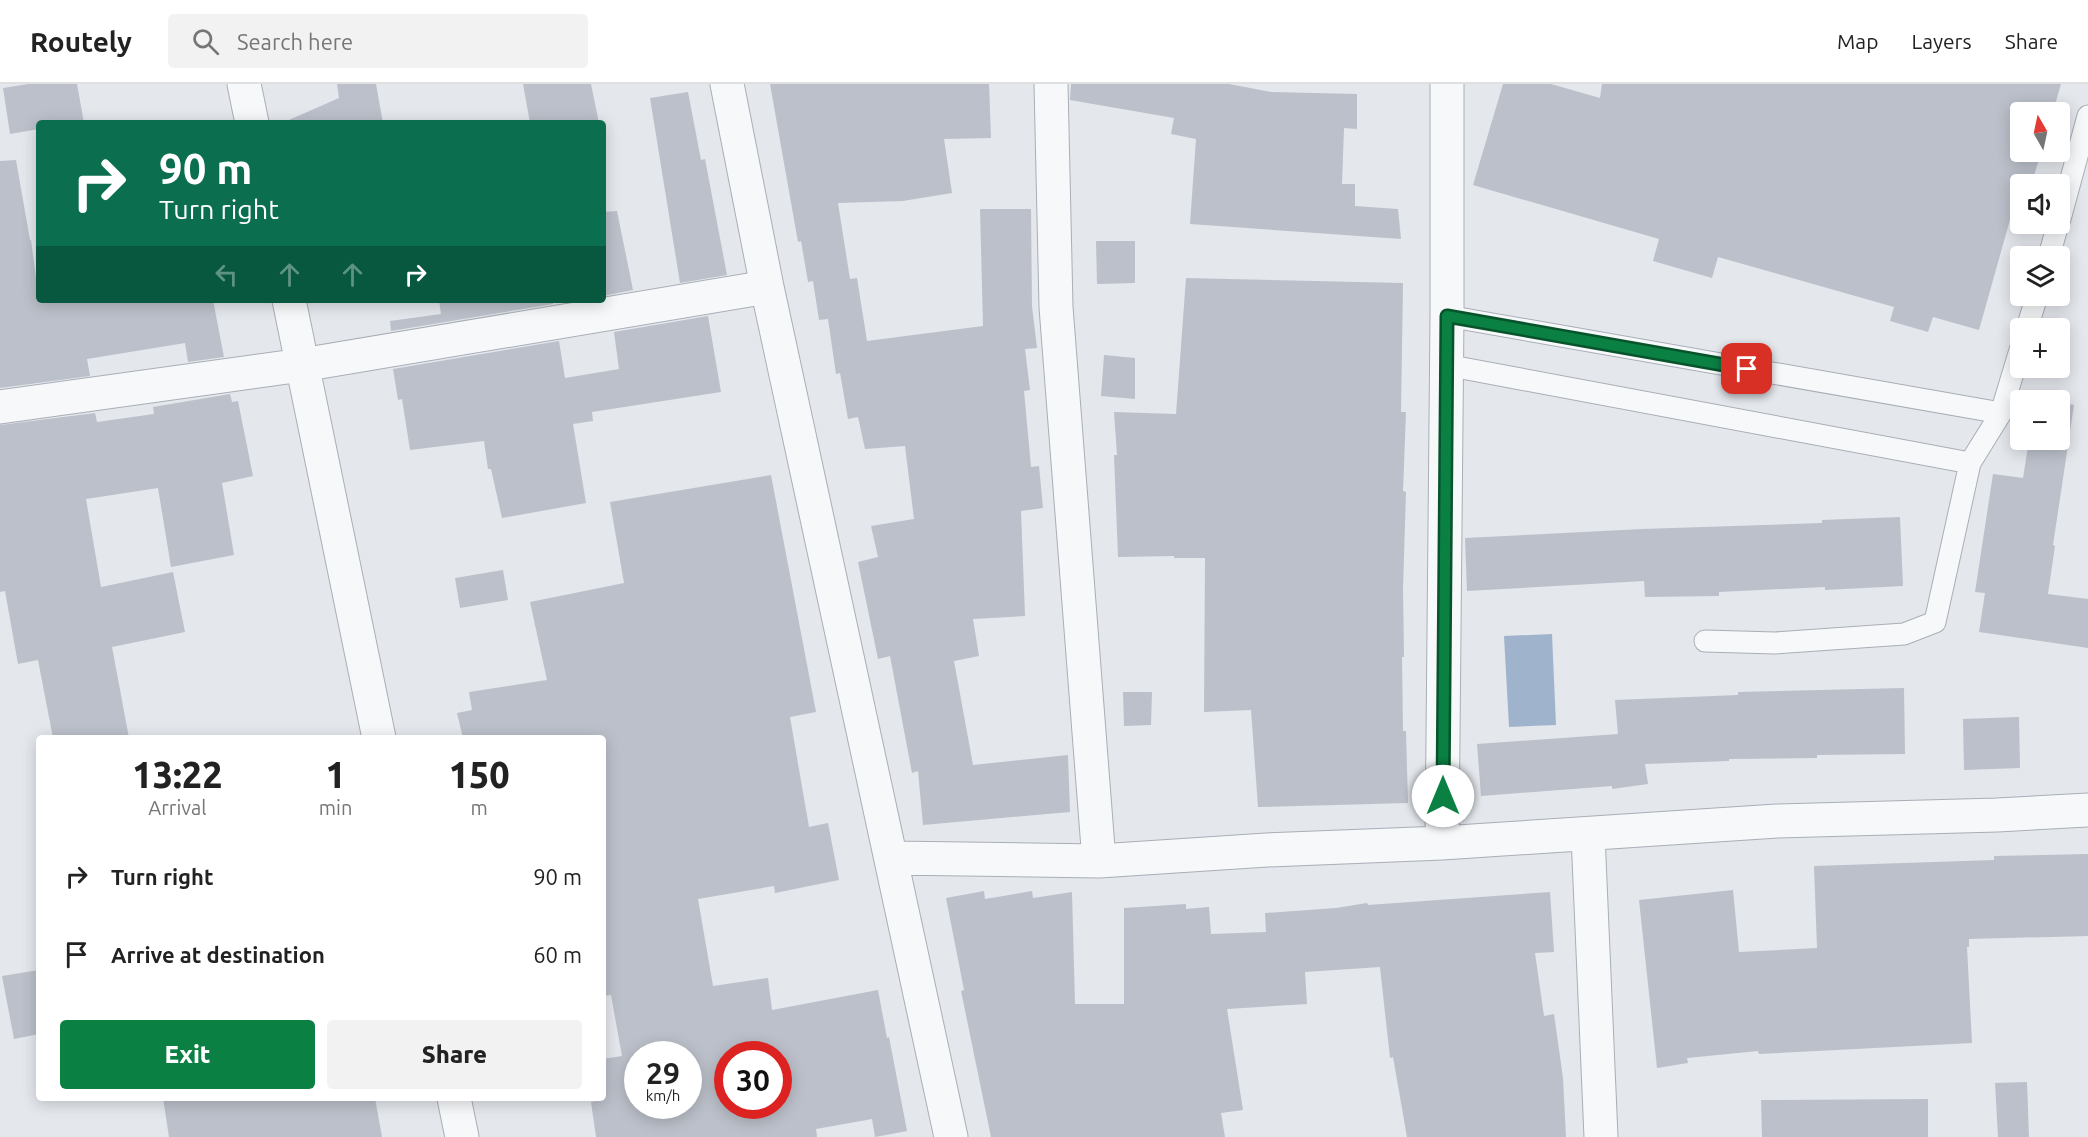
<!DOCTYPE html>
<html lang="en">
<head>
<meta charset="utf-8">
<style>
  :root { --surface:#fff; --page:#f2f2f2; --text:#222; --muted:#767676; --line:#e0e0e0; --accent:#0b8043 }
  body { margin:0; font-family:Ubuntu,sans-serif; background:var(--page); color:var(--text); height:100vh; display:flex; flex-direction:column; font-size:22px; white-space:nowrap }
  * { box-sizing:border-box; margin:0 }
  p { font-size:20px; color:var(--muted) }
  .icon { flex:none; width:33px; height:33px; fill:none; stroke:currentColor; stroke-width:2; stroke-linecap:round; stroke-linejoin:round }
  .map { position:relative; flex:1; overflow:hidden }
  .sheet { position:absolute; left:36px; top:651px; width:570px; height:366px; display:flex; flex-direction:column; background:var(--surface); border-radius:6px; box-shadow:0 3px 15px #0003 }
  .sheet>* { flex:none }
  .hud { position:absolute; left:36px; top:36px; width:570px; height:183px; border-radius:6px; box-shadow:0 3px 15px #0003; background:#0b6e4f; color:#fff; overflow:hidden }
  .needle { width:39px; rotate:351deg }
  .tools { position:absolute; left:2010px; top:18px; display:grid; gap:12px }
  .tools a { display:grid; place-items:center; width:60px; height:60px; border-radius:6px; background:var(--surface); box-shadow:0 3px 15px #0003; font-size:30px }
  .speed { position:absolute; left:624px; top:957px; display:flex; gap:12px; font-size:30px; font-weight:700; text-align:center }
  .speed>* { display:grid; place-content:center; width:78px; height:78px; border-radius:50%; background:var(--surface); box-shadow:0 3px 15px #0003; line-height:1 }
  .speed small { font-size:15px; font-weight:400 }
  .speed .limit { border:9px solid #d22; background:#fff; color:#111 }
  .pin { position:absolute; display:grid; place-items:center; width:51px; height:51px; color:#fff; margin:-26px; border-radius:12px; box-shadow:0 3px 9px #0006 }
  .me { position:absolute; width:66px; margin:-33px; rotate:0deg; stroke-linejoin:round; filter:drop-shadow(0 0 4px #0008) }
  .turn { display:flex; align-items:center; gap:21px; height:126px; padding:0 24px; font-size:27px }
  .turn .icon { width:78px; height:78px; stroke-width:2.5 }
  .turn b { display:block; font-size:42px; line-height:51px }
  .lanes { display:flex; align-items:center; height:57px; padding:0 24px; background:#0003; justify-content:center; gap:30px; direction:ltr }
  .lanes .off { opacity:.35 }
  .eta { display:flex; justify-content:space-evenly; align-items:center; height:102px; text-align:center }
  .eta b { font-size:36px; font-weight:800; line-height:42px }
  .action { display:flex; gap:12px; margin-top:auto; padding:12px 24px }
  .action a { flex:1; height:69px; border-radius:6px; background:var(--accent); color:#fff; font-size:24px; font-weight:800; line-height:69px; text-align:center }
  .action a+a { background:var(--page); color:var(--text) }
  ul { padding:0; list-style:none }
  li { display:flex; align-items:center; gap:18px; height:78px; padding:0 24px }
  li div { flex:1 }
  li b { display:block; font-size:22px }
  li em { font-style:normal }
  header { display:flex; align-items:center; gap:36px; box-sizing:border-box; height:84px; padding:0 30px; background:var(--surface); border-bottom:2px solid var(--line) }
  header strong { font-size:28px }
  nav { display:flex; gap:33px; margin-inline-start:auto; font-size:21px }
  .search { width:420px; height:54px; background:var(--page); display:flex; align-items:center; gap:15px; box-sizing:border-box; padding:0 21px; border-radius:6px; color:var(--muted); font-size:22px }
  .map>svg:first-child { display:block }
  .water { fill:#9fb4cc }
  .building { fill:#bbc0ca; fill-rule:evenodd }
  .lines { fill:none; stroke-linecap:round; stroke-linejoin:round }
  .lane-casing { stroke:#a9aeb7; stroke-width:23 }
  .street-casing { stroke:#a9aeb7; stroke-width:35 }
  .lane { stroke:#f7f8fa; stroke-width:21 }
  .street { stroke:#f7f8fa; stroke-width:33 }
  .route-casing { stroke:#07532c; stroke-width:15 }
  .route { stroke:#0b8043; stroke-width:10 }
</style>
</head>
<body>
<header>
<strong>Routely</strong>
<div class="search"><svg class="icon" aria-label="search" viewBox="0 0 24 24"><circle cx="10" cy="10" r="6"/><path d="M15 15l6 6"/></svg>Search here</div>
<nav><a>Map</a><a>Layers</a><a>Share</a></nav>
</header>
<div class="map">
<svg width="2088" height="1053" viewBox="0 0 2088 1053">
  <rect width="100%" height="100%" fill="#e4e7ec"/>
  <!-- water -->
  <path class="water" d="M1552,550L1556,641L1509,643L1504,552Z"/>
  <!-- building -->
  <path class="building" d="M28,0H77L84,39H39V45L10,50L3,4Z
    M337,0H376L383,39H282L339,14Z
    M523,0H591L599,39H530Z
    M770,0H989L991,54L944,55L952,109L903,117L838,119L850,195L857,194L867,257L983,242L980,125H1031L1032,222L1037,264L1025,265L1030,306L1024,307L1031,383L1039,382L1043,424L1021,427L1025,532L973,535L979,572L954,577L973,681L1068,671L1070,728L923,741L918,687L912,689L890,572L878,575L858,478L878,473L871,442L914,435L905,362L865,365L858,333L848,335L840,289L836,290L828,235L819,236L813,197L808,198L801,157L798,158Z
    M1071,0H1229L1271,8L1357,10V45L1344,44L1342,100H1355V122L1398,125L1401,155L1190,140L1196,55L1171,50L1174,34L1070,16Z
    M1503,0H1551L1600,14L1602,0H2061L2053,28H2020V68H2041L2034,92L2025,90L2020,100L1979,246L1933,233L1928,248L1890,237L1894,223L1718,173L1712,194L1653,177L1659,155L1473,101Z
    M688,8L701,76L705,75L727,191L680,199L650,14Z
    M16,76L30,156H31L39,216H213L224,273L188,278L185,259L87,275L90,292L0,304V77Z
    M617,127L633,206L603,212V128Z
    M1096,157H1135V199L1097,200Z
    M1186,194L1403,199L1401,328H1406L1403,407L1406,408L1403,505L1404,573H1402L1403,647H1406L1408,719L1258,723L1251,626L1204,628L1205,474H1174V472L1118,473L1114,371H1117L1114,328L1176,330Z
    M439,216H553V220L391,247L390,237L441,230Z
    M708,232L721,308L592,328L593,337L573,340L586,419L502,434L491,385H488L484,357L410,366L402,315L398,316L393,285L559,257L565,294L619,285L614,248Z
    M1104,271L1135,274V315L1101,312Z
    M230,310L232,318L238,317L253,392L222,399L234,471L171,483L158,404L86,415L101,503L173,488L185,548L112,563L129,654H53L38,576L18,580L5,507L0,508V341L95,329L97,338L154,330L153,323Z
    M2060,318L2074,321L2053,461L2055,462L2048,510L2088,515V564L1979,548L1985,509L1975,508L1993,390L2023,394L2029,356H2060Z
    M771,391L816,628L790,633L809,743L828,739L839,796L775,809L774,802L698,815L713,902L768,894L772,926L878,906L887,954L889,953L907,1047L875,1053L872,1035L816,1045L817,1053H596L591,1018L603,1016V975L622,972L611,911L603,912V654H463L457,629L472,626L469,608L547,596L530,518L624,499L610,418ZM638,970H688V1022H638ZM728,970H778V1022H728Z
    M1900,433L1903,502L1825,506V503L1719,508V512L1645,513L1644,497L1467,507L1465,454L1642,445L1822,439V436Z
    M503,486L508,516L460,524L455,494Z
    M1904,604L1905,670L1817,671V674L1729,675V677L1645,680L1648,700L1612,705V702L1481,712L1477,660L1618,650L1615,616L1738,611V608Z
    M1123,608H1152L1151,641L1124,642Z
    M2019,633L2020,684L1964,686L1963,635Z
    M2088,770V852L1969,855V863H1967L1972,959L1759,970L1758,967L1687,974L1688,979L1657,984L1639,816L1733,806L1739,868L1817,864L1814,782L1994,776V772Z
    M984,807L985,815L1032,807L1033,814L1072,808L1075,920H1124V824L1186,820V825L1209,823L1211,850L1266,848L1265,829L1336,824L1367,819L1368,821L1550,808L1554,868L1535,869L1544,932L1554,930L1563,994L1566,1053H1407L1393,973L1390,974L1380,883L1305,888L1307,920L1227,925L1243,1026L1221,1029L1225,1053H991L961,907L964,906L946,814Z
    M39,886V950L14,955L2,892Z
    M2027,998L2029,1053H1998L1995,999Z
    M163,1014H375L382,1053H169Z
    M1928,1015V1053H1762L1761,1016Z"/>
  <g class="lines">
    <!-- lane casing -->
    <g class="lane-casing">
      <path id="lane" d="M2060,135L2088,32
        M2049,172L2058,140
        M1447,232L2001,329
        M2027,244L2037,212
        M1446,281L1970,379
        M1705,557L1775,559L1904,550L1935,538L1970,379L2001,329L2020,266"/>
    </g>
    <!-- street casing -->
    <g class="street-casing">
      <path id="street" d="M244,0L252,39
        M727,0L767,203L951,1053
        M1051,0L1056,223L1099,777
        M289,216L379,654
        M0,323L302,281L767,203
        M1588,751L1601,1053
        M1442,759L1447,232V0
        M892,774L1099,777L1267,766L1442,759L1777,737L1997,731L2088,726
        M454,1014L462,1053"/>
    </g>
    <!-- lane -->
    <use href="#lane" class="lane"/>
    <!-- street -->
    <use href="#street" class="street"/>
  </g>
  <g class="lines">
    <!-- route casing -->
    <g class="route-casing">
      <path id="route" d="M1443,712L1447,232L1747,285"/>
    </g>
    <!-- route -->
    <use href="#route" class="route"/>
  </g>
</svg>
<div class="tools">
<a><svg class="needle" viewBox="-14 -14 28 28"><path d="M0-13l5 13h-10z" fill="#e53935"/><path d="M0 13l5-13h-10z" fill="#767676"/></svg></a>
<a><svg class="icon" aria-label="sound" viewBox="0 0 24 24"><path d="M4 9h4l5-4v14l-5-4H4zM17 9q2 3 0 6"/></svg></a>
<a><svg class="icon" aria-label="layers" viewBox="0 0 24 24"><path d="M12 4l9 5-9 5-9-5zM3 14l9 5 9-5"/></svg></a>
<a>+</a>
<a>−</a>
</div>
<div class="speed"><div>29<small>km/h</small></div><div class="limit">30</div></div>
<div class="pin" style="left:1747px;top:285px;background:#d93025"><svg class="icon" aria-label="arrive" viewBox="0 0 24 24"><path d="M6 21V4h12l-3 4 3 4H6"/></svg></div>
<svg class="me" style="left:1443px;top:712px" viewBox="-20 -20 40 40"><circle r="19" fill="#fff"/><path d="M0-13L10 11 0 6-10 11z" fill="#0b8043"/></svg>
<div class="hud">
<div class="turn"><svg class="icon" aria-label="right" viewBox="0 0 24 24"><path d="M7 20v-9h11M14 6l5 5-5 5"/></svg><div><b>90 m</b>Turn right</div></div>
<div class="lanes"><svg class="icon off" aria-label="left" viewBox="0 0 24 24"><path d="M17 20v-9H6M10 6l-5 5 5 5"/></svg><svg class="icon off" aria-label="ahead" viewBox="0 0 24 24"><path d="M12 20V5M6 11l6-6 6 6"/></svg><svg class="icon off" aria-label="ahead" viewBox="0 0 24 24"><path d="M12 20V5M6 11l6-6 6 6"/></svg><svg class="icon" aria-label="right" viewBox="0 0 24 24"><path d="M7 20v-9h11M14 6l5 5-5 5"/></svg></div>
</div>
<section class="sheet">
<div class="eta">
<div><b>13:22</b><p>Arrival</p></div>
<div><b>1</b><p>min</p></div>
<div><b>150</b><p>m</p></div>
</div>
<ul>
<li><svg class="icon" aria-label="right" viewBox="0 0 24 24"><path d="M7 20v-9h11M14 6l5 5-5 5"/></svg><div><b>Turn right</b></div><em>90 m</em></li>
<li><svg class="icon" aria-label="arrive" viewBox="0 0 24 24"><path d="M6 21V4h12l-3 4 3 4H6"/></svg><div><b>Arrive at destination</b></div><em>60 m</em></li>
</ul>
<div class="action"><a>Exit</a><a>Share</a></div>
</section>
</div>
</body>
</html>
